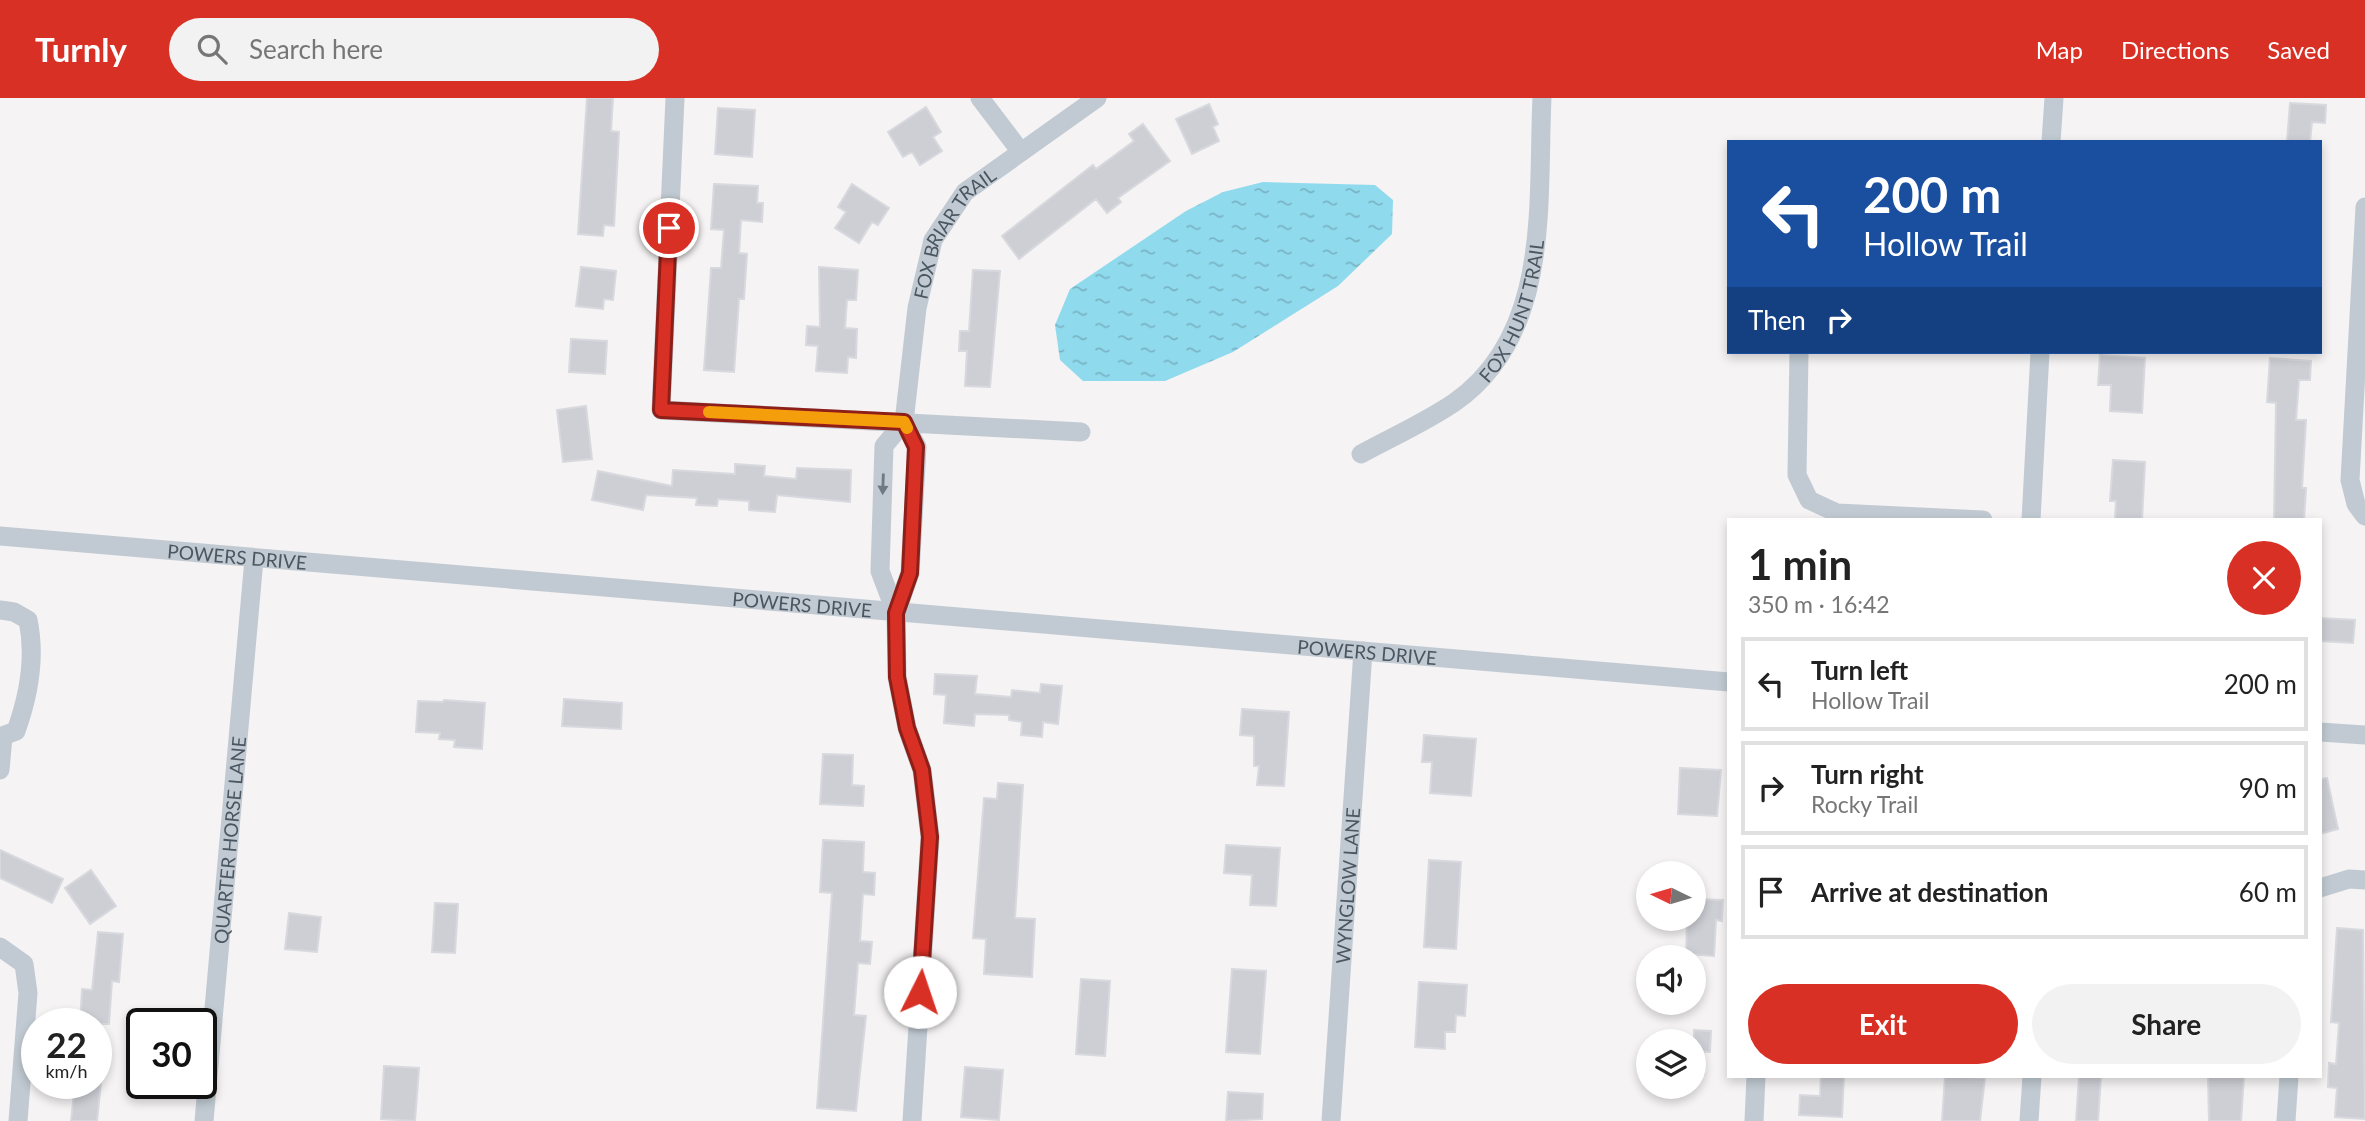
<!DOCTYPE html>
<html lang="en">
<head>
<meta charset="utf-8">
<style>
  :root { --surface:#fff; --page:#f2f2f2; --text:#222; --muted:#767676; --line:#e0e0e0; --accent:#d93025 }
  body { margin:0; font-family:Lato,sans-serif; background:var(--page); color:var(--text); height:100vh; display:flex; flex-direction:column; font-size:26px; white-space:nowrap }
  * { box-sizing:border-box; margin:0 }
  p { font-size:23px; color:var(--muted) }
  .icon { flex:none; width:38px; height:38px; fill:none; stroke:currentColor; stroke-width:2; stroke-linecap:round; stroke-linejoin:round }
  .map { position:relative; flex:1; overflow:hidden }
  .sheet { position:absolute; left:1727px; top:420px; width:595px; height:560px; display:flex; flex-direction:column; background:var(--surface); border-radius:0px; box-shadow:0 4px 10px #0003 }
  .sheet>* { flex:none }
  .banner { position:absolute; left:1727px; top:42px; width:595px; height:214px; border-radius:0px; box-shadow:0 4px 10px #0003; background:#1a4fa0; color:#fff; overflow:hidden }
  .needle { width:46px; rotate:275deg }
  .fabs { position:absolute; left:1636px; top:763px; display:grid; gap:14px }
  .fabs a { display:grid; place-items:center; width:70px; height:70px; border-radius:50%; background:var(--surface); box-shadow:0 4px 10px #0003; font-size:35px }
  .speed { position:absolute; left:21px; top:910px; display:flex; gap:14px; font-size:35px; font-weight:700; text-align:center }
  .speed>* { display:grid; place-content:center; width:91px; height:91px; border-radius:50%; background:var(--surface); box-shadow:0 4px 10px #0003; line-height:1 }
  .speed small { font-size:18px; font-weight:400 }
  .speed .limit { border:4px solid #111; border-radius:10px; background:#fff; color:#111 }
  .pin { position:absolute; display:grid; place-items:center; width:60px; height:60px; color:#fff; margin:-30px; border:4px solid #fff; border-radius:50%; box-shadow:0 2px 7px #0007 }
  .me { position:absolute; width:77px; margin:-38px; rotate:4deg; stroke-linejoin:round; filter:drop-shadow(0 0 5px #0008) }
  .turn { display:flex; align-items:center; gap:24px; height:147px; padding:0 21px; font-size:32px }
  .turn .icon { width:91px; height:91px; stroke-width:2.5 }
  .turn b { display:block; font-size:49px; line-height:60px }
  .then { display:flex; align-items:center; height:66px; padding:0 21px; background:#0003; gap:14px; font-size:26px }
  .round { display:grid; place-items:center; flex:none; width:74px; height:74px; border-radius:37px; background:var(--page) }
  .head { display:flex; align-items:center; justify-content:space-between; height:119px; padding:0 21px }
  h1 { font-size:42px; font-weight:700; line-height:52px }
  .cta { display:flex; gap:14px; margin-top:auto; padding:14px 21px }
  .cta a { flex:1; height:80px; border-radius:42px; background:var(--accent); color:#fff; font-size:28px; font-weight:700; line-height:80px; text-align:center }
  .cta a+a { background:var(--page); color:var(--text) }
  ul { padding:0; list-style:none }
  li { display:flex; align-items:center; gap:21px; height:94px; margin:0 14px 10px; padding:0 7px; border:4px solid var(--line); border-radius:0px }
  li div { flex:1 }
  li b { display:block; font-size:26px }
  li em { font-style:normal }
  header { display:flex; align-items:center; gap:42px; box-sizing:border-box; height:98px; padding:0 35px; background:var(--accent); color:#fff }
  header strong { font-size:33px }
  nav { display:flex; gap:38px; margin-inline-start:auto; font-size:24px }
  .search { width:490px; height:63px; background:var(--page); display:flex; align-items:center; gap:18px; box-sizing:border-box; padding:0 24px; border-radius:38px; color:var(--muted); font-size:26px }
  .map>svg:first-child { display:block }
  .water { fill:url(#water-ripples) }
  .building { fill:#cdcfd5; stroke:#d7d9de; stroke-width:2 }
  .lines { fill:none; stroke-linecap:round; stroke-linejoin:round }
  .minor { stroke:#c1cad2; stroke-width:19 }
  .oneway { fill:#6e7983 }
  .route-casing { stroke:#8d1f18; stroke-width:18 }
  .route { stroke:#d93025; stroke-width:12 }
  .slow { stroke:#f59e0b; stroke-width:12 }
  .labels { text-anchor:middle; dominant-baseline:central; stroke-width:7; stroke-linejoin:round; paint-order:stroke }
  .street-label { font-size:19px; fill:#4a5661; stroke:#fff }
</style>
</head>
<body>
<header>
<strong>Turnly</strong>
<div class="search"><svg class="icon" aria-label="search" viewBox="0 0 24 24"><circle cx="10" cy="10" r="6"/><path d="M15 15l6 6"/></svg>Search here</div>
<nav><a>Map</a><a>Directions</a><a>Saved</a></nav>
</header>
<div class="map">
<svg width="2365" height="1023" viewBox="0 0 2365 1023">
  <defs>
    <pattern id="water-ripples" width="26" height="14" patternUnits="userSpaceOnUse" patternTransform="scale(1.75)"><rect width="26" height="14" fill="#90daee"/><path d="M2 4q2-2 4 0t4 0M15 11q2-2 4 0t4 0" fill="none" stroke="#78b4c4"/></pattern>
  </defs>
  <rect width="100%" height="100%" fill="#f5f3f3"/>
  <!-- water -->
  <path class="water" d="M1263,84L1375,87L1393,102L1392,136L1338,188L1233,254L1165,283H1083L1060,262L1055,227L1070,191L1186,113L1223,94Z"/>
  <!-- building -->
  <path class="building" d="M587,0H613L611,33L619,34L614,128L604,127L603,138L578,136Z
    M2290,5L2326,7L2325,25L2312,24L2310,44H2287Z
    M1209,6L1218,26L1213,29L1219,43L1192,56L1176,21Z
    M926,9L941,34L933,39L942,53L920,67L912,54L903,59L888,34Z
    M718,10L755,12L752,59L715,56Z
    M1143,26L1170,63L1118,100L1121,104L1107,115L1096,101L1019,161L1002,138L1093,67L1096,71L1134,43L1129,36Z
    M714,86L758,88L757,105H763L762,124L741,122L739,155L747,156L744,201H739L734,274L704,272L711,170H721L724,132L711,131Z
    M852,86L889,110L878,127L872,124L859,145L835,130L846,114L838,109Z
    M581,169L616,173L613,202L604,201L603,211L576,208Z
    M819,169L858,172L856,202H847L845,230L857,231L856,260L848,259L847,275L816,273L818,248L806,247L807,228L820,229Z
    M973,172L1000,173L990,289L965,288L967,253H959L960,233H969Z
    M571,241L607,243L605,276L569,274Z
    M2100,257L2145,260L2142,315L2110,313L2111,287H2098Z
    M2270,260L2311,263L2310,282H2299L2296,322H2306L2302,390H2306L2304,422H2274L2276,305L2267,304Z
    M586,308L592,361L563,364L557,312Z
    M2113,362L2145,364L2142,422H2115L2116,403H2110Z
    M735,366L765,368L764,378L796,381L797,370L851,372L850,404L777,397L775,414L749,412V403L718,401L717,408L696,407L697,400L646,397L643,412L592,402L598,373L672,388L673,372L735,376Z
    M2320,520L2355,522L2353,545L2320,543Z
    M935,576L977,578L975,596L1011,599L1012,592L1040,595L1041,586L1062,588L1058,626L1043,624L1042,639L1021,637L1022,624L1009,622V617L975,616L974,628L944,625L946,597L934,596Z
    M564,601L622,605L621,631L562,628Z
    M444,602L485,605L482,651L454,649L455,642L439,641L440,635L416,634L418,603L443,604Z
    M1242,611L1289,614L1284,688L1257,687L1259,668H1254V638L1240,637Z
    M1424,637L1476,641L1471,698L1430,695L1432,664H1422Z
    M823,656L853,657L852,687L864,688L863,708L820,706Z
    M1680,670L1721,672L1717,718L1678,716Z
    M2327,680L2338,731L2320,736V681Z
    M998,685L1023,687L1015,820L1035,821L1032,879L984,876L986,841L973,840L984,700L997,701Z
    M823,742L864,744L863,774L875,775L874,797L863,796L860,843L872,844L870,866L858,865L854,917L866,918L856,1013L817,1010L832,795L820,794Z
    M1226,747L1280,750L1276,808L1250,807L1252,777L1224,775Z
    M0,752L63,781L52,805L0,780Z
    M1429,762L1461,764L1456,851L1424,849Z
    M91,772L116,808L90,826L65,790Z
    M1694,801L1723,802L1722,823L1716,822L1714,858L1686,856L1687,821H1694Z
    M435,805L458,806L455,855L432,854Z
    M289,815L321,819L317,854L285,851Z
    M2337,830L2363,832L2365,1021L2335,1019L2337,990L2328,989L2329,965L2336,966L2339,925L2331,924Z
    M98,834L123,836L119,884L112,883L109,926H80L82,891L92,892Z
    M1232,871L1266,873L1260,956L1226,954Z
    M1081,881L1110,883L1105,958L1076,956Z
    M1419,884L1467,887L1465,918L1456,917L1455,934H1445V951L1415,949Z
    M1694,932L1711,933L1710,954L1694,953Z
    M384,968L419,970L415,1023L381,1021Z
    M965,969L1003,972L999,1022L961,1019Z
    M1821,978H1844L1842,1019L1799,1017L1800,997L1820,998Z
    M1945,978L1985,980L1980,1023H1942Z
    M2079,978H2101L2098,1023H2076Z
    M2208,978H2244L2241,1023H2209Z
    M75,985H101L97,1023H71Z
    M1228,994L1263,996L1262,1021L1226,1023Z"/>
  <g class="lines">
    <!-- minor -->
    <g class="minor">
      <path d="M675,0L661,312L1081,334"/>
      <path d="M980,0L1021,54"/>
      <path d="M2051,44L2054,0"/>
      <path d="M2365,109L2350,382L2356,406L2365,418"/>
      <path d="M1799,254L1797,377L1809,402L1837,415L1983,422"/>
      <path d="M904,324L917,349L910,475L896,515L897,579L907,630L922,672L930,739L912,1023"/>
      <path id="s1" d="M1361,356C1392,339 1426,324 1455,304C1552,236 1537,104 1542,0"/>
      <path d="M2031,422L2040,254"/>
      <path id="s2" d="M0,438L1729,584"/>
      <path d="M0,512L14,514L28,522C36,560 29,597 16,633L0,639"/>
      <path id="s3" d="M896,515L880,473L884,348L904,324L917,210L933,142L965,94L1097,0"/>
      <path d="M2320,634L2365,637"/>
      <path d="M0,672L3,639"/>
      <path d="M2320,790L2349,781L2365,782"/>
      <path d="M0,849L24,866L28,895L18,1023"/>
      <path id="s4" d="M204,1023L254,461"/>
      <path id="s5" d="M1331,1023L1363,553"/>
      <path d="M1754,1023L1756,978"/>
      <path d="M2029,1023L2032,978"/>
      <path d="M2286,1023L2289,978"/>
    </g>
  </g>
  <!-- one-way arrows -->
  <defs><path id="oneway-solid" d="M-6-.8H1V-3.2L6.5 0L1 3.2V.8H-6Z" transform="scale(1.75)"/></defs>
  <use class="oneway" href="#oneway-solid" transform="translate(883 386) rotate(92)"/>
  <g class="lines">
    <!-- route casing -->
    <g class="route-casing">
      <path id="route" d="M669,130L661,312L904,324L916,349L910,475L896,515L897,579L907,630L922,672L930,739L920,894"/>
    </g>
    <!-- route -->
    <use href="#route" class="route"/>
    <!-- slow -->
    <path class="slow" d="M709,314L904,324L907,330"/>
  </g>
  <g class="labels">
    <!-- street labels -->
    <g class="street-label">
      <text stroke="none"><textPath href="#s3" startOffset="402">FOX BRIAR TRAIL</textPath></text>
      <text stroke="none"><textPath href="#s1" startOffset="219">FOX HUNT TRAIL</textPath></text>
      <text stroke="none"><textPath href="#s2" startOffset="238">POWERS DRIVE</textPath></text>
      <text stroke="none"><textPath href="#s2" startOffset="805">POWERS DRIVE</textPath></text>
      <text stroke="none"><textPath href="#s2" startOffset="1372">POWERS DRIVE</textPath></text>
      <text stroke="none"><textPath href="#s4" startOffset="282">QUARTER HORSE LANE</textPath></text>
      <text stroke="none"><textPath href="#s5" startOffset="236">WYNGLOW LANE</textPath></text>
    </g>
  </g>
</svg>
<div class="fabs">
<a><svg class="needle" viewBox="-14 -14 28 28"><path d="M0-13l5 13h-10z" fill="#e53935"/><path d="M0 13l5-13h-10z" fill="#767676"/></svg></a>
<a><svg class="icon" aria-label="sound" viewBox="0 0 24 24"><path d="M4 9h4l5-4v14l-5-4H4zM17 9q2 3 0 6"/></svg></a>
<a><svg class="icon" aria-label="layers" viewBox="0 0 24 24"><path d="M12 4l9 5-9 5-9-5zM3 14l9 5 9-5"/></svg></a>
</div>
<div class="speed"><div>22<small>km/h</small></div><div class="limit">30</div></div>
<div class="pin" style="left:669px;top:130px;background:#d93025"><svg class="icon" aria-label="arrive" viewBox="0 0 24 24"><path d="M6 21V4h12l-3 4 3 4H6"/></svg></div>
<svg class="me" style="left:920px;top:894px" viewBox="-20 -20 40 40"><circle r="19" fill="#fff"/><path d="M0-13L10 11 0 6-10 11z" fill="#d93025"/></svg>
<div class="banner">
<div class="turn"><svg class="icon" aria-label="left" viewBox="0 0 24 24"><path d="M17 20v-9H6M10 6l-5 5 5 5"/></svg><div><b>200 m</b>Hollow Trail</div></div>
<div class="then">Then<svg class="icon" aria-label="right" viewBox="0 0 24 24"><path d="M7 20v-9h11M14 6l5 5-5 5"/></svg></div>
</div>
<section class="sheet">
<div class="head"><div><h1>1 min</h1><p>350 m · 16:42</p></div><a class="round" style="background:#d93025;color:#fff"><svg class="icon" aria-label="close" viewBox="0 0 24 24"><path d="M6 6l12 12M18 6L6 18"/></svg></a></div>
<ul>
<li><svg class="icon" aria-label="left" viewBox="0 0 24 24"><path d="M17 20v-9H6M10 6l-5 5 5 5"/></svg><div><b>Turn left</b><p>Hollow Trail</p></div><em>200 m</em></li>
<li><svg class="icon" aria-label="right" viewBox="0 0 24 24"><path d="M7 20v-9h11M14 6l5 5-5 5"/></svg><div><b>Turn right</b><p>Rocky Trail</p></div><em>90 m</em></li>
<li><svg class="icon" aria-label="arrive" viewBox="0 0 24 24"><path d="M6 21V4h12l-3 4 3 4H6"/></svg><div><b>Arrive at destination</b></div><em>60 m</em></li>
</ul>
<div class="cta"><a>Exit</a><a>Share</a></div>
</section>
</div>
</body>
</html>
